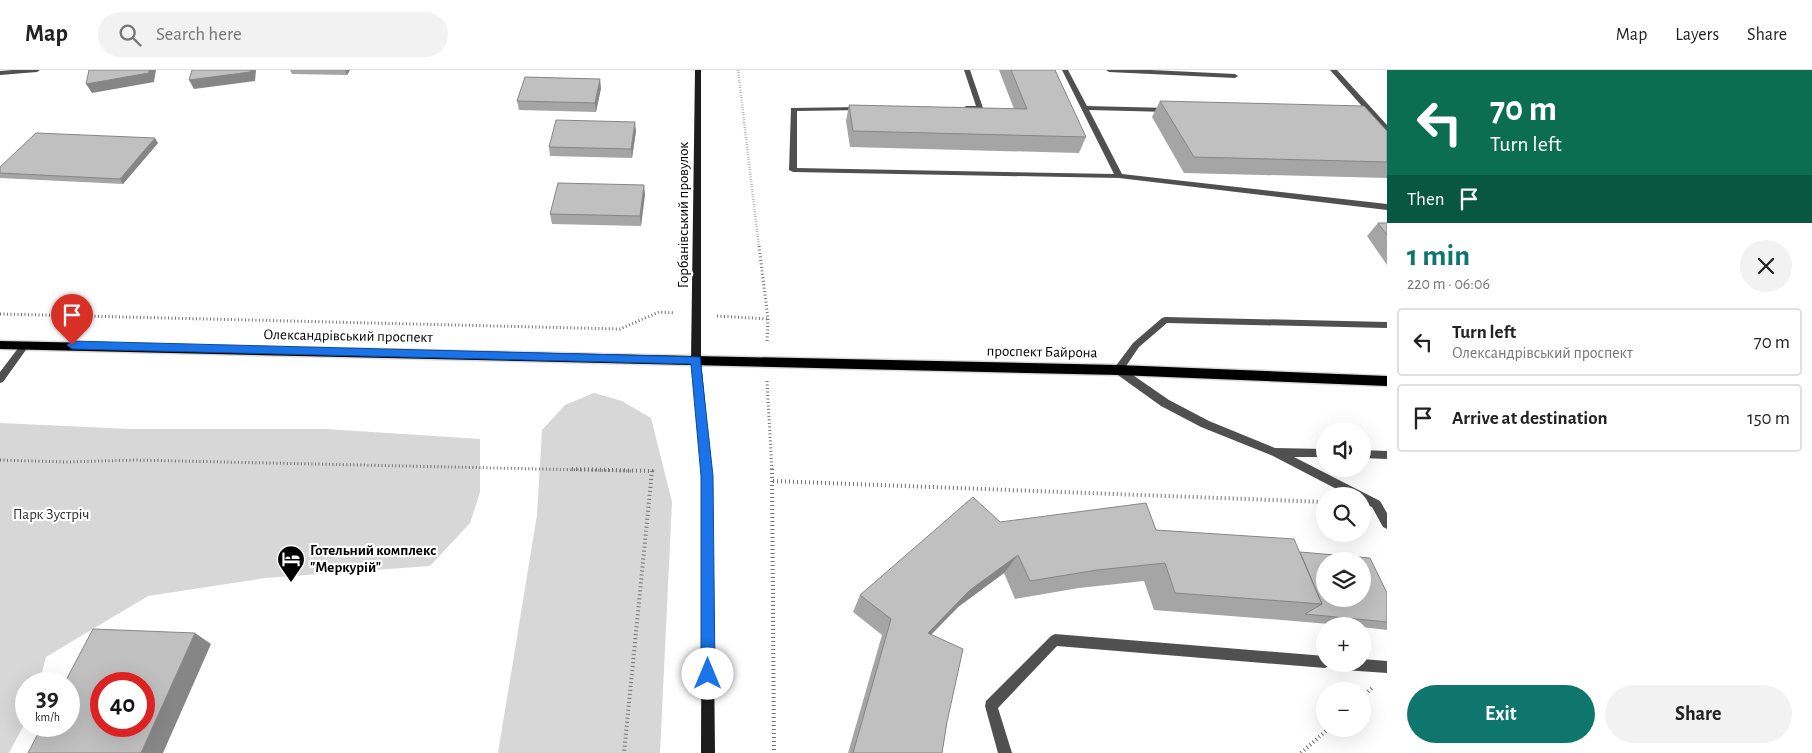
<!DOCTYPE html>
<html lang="en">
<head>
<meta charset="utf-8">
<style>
  :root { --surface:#fff; --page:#f2f2f2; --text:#222; --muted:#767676; --line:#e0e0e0; --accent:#0f766e }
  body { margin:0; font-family:"Alegreya Sans",sans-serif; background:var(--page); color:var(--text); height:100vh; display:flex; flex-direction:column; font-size:19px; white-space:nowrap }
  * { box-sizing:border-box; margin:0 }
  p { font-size:16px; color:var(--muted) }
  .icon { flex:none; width:28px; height:28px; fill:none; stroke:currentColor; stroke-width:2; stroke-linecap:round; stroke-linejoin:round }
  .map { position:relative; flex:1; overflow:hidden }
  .details { display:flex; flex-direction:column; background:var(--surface); width:425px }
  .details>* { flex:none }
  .top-card { background:#0b6e4f; color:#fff; overflow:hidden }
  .tools { position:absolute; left:1316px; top:352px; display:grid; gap:10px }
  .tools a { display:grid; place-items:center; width:55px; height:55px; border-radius:50%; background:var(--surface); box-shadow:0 5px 20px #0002; font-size:25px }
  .speed { position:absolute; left:15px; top:602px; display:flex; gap:10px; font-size:25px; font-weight:700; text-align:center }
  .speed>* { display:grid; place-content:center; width:65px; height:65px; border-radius:50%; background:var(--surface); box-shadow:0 5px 20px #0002; line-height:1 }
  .speed small { font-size:12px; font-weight:400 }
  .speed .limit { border:8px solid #d22; background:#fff; color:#111 }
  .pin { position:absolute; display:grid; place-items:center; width:42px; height:42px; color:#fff; margin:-51px -21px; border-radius:50% 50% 50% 0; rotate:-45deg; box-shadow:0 0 5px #0007 }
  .pin .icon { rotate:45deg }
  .me { position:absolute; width:55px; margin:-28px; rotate:0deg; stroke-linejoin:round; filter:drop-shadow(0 0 4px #0008) }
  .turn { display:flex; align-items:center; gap:18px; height:105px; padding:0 20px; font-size:22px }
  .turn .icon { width:65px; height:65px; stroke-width:2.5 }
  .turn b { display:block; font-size:35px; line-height:42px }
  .then { display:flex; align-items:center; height:48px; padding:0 20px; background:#0003; gap:10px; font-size:19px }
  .round { display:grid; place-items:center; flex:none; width:52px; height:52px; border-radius:26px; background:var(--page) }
  .overview { display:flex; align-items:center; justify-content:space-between; height:85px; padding:0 20px }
  h1 { font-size:30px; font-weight:600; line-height:38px; color:var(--accent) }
  .action { display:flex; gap:10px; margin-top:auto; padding:10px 20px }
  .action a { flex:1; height:58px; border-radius:30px; background:var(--accent); color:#fff; font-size:20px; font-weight:600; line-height:58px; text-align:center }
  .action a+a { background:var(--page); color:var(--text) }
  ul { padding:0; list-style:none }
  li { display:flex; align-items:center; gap:15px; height:68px; margin:0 10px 8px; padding:0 10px; border:2px solid var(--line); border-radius:5px }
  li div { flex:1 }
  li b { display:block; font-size:19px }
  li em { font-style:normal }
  header { display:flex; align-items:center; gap:30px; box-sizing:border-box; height:70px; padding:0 25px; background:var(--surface); border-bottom:1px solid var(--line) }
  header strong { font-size:24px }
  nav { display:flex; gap:28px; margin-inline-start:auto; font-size:18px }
  .search { width:350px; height:45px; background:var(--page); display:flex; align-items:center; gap:12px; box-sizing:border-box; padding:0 18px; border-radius:28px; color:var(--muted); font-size:19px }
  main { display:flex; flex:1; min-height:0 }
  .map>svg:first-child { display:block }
  .green { fill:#d7d7d7 }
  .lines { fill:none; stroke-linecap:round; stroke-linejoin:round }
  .primary-casing { stroke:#dbdbdb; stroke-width:3 }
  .path-far2 { stroke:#727272; stroke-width:2.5; stroke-dasharray:0.5 2; stroke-linecap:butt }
  .path-far1 { stroke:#727272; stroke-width:3; stroke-dasharray:1 2.5; stroke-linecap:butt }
  .path { stroke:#727272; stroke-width:4; stroke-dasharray:1 3; stroke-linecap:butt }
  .lane { fill:#505050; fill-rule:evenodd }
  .street { fill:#505050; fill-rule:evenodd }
  .secondary { fill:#1d1d1d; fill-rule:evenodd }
  .primary { fill:#000; fill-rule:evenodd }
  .wall { fill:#a5a5a5 }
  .shaded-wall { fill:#868686 }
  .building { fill:#c0c0c0; stroke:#868686; fill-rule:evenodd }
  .route { fill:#1a73e8; stroke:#114b97 }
  .labels { text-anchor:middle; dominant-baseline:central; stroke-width:4.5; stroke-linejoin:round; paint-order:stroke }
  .street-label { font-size:15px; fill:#000; stroke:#fff }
  .park-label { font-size:15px; fill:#2e2e2e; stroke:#fff }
  .poi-label { font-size:15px; font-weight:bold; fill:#000; stroke:#fff; text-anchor:start }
</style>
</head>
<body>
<header>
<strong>Map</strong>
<div class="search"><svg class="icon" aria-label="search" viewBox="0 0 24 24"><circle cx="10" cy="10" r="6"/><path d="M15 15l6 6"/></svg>Search here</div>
<nav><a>Map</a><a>Layers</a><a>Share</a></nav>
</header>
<main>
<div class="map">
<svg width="1387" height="683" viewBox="0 0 1387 683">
  <rect width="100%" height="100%" fill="#fff"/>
  <!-- green -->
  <path class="green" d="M594,323L622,331L651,348L672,432L660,683H498L537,445L542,360L565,335Z
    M0,353L130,359H326L480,369V422L470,453L430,496L265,508L148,526L46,587L39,614H26V651L9,683H0Z"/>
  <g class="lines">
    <!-- primary casing -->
    <g class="primary-casing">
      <path id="primary" d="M0,271L1118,295L1387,306V316L1118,305L0,279Z"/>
    </g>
    <!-- path-far2 -->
    <path class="path-far2" d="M738,0L759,177"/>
    <!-- path-far1 -->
    <path class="path-far1" d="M759,176L768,249L767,273
      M0,244L620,259L659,242L675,243
      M717,246L768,249
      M767,311L772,401
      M0,390L67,392L134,390L631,401"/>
    <!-- path -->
    <path class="path" d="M572,399L652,401L624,683
      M772,399L774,683
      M773,411L1325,432
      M1362,627L1372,618
      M1301,683L1328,659"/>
    <!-- lane -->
    <path class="lane" d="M964,0H970L983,38L982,39L966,40L963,38L966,36H976Z
      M1062,0H1068L1087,36L1169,38L1172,40L1169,42L1089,40L1122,104L1387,134V140L1119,108L793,102L789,100L791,38L861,37L864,39L863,40L797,41V98L1114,104Z
      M1106,0H1151L1235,4L1238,6L1235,8L1109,2Z
      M1330,0H1337L1387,55V61H1384Z
      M1165,247L1387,252V258L1167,253L1139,277L1124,299L1169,330L1209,351L1275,378L1325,379V387H1294L1380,431L1387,443V459L1383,457L1372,437L1362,433V426H1350L1273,386L1201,357L1161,336L1115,303L1113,300L1115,297L1133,273L1162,248Z
      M25,272L28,273L30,275L28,277L3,312L0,313V302L22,273Z
      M1362,380L1387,381V389L1362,388Z
      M1055,564L1325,586V594H1331L1329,596L1325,598L1057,576L998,638L1012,683H998L985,636L986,631L1051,566Z
      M1362,589L1387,591V603L1344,600L1340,598L1338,594H1362Z"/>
    <!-- street -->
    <path class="street" d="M13,0H40L37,2L0,5V1Z"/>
    <!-- secondary -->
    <path class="secondary" d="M695,0H701V290L712,406L715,683H701L702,406L691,290Z"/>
    <!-- primary -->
    <use href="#primary" class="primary"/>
  </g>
  <!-- wall -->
  <path class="wall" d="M290,0H350L347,5L292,4Z
    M999,0H1055L1086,67L1079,83L850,77L846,51L849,35L1014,39Z
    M601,18L596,42L519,40L517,31Z
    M1160,31L1387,61V108L1184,103L1152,47Z
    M636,61L632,88L550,86L549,77Z
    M158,73L123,114L0,108V103Z
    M645,124L641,156L552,154L550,144Z
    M1378,153H1387V195L1367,166Z
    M1000,452L1156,460L1300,482L1387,523V560L1362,557V556H1352L1294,551L1154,540L1144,511L1079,518L1015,529L1004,503L958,537L931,565L947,652L942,683H848L882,565L853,542L860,525Z"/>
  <!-- shaded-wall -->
  <path class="shaded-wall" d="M149,0H156L154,12L92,23L86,14Z
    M251,0H256L255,11L194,19L189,10Z
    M345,0H350L347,5Z
    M600,9L601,18L596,42L595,33Z
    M635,52L636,61L632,88L631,79Z
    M155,68L158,73L123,114L120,109Z
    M644,115L645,124L641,156L640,146Z
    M1018,485L1004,503L958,537L917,579L928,563L970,520Z
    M195,563L211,574L163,683H141Z"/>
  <!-- building -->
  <path class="building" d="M89,0H149V3L86,14Z
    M192,0H251L250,2L189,10Z
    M1011,0H1055L1086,67L853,61L849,35L1027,39Z
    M525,7L600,9L595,33L517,31Z
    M1160,31L1364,36L1387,61V92L1194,87Z
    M556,50L635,52L631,79L549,77Z
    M36,63L155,68L120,109L0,103V97Z
    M558,113L644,115L640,146L550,144Z
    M1378,153H1387V165Z
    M973,427L1000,452L1146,433L1156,460L1294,469L1322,534L1175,523L1165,493L1097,500L1030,511L1018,485L970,520L928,563L963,579L947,652L942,683H853L891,549L860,525Z
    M1300,482L1370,488L1387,523V552L1305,544L1322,534ZM1325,491H1362V529H1325Z
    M93,559L195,563L141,683H28L42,656H69V614H64ZM101,614H144V656H101Z"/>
  <!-- route -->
  <path class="route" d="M72,271L700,287L713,406L715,604L713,609L708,611L703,609L701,604V406L691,294L72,279L67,275Z"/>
  <!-- icons -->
  <defs>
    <g id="hotel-pin" transform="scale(1.4375)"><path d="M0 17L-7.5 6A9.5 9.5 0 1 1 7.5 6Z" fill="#000" stroke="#fff"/><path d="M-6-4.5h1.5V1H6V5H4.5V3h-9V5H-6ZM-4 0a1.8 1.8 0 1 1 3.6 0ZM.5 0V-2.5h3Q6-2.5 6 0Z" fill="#fff"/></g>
  </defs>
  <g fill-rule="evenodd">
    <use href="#hotel-pin" x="291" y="489"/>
  </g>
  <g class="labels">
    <!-- street labels -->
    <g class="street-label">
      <text transform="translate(683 145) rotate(-90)">Горбанівський провулок</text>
      <text transform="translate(348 266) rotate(1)">Олександрівський проспект</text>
      <text transform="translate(1042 282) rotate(1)">проспект Байрона</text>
    </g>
    <!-- park labels -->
    <g class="park-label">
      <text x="51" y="444">Парк Зустріч</text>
    </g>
    <!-- poi labels -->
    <g class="poi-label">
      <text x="310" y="480">Готельний комплекс<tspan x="310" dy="17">"Меркурій"</tspan></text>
    </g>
  </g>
</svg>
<div class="tools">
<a><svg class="icon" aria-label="sound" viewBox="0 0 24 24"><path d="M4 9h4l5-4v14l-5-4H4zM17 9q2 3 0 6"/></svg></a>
<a><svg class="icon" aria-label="search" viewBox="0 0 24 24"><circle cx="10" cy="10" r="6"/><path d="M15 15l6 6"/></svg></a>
<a><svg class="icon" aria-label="layers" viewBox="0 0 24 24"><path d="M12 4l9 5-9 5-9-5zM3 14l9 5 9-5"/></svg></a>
<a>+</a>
<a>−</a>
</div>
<div class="speed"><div>39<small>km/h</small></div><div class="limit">40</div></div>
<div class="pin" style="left:72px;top:275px;background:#d93025"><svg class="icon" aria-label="arrive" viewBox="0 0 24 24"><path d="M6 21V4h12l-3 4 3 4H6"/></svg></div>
<svg class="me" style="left:708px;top:604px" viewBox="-20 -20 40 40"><circle r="19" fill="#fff"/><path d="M0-13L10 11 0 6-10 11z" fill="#1a73e8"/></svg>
</div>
<section class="details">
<div class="top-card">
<div class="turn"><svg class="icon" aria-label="left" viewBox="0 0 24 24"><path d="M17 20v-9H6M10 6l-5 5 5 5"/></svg><div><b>70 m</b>Turn left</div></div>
<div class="then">Then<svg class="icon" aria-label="arrive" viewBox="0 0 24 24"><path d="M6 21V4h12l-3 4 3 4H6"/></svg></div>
</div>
<div class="overview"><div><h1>1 min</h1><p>220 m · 06:06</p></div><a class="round"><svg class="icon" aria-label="close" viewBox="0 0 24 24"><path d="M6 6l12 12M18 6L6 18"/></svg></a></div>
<ul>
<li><svg class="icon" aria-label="left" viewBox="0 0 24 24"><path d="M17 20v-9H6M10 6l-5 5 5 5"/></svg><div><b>Turn left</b><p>Олександрівський проспект</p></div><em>70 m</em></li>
<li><svg class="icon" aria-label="arrive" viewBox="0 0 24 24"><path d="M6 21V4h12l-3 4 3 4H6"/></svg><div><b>Arrive at destination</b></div><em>150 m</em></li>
</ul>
<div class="action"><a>Exit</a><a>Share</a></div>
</section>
</main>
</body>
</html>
